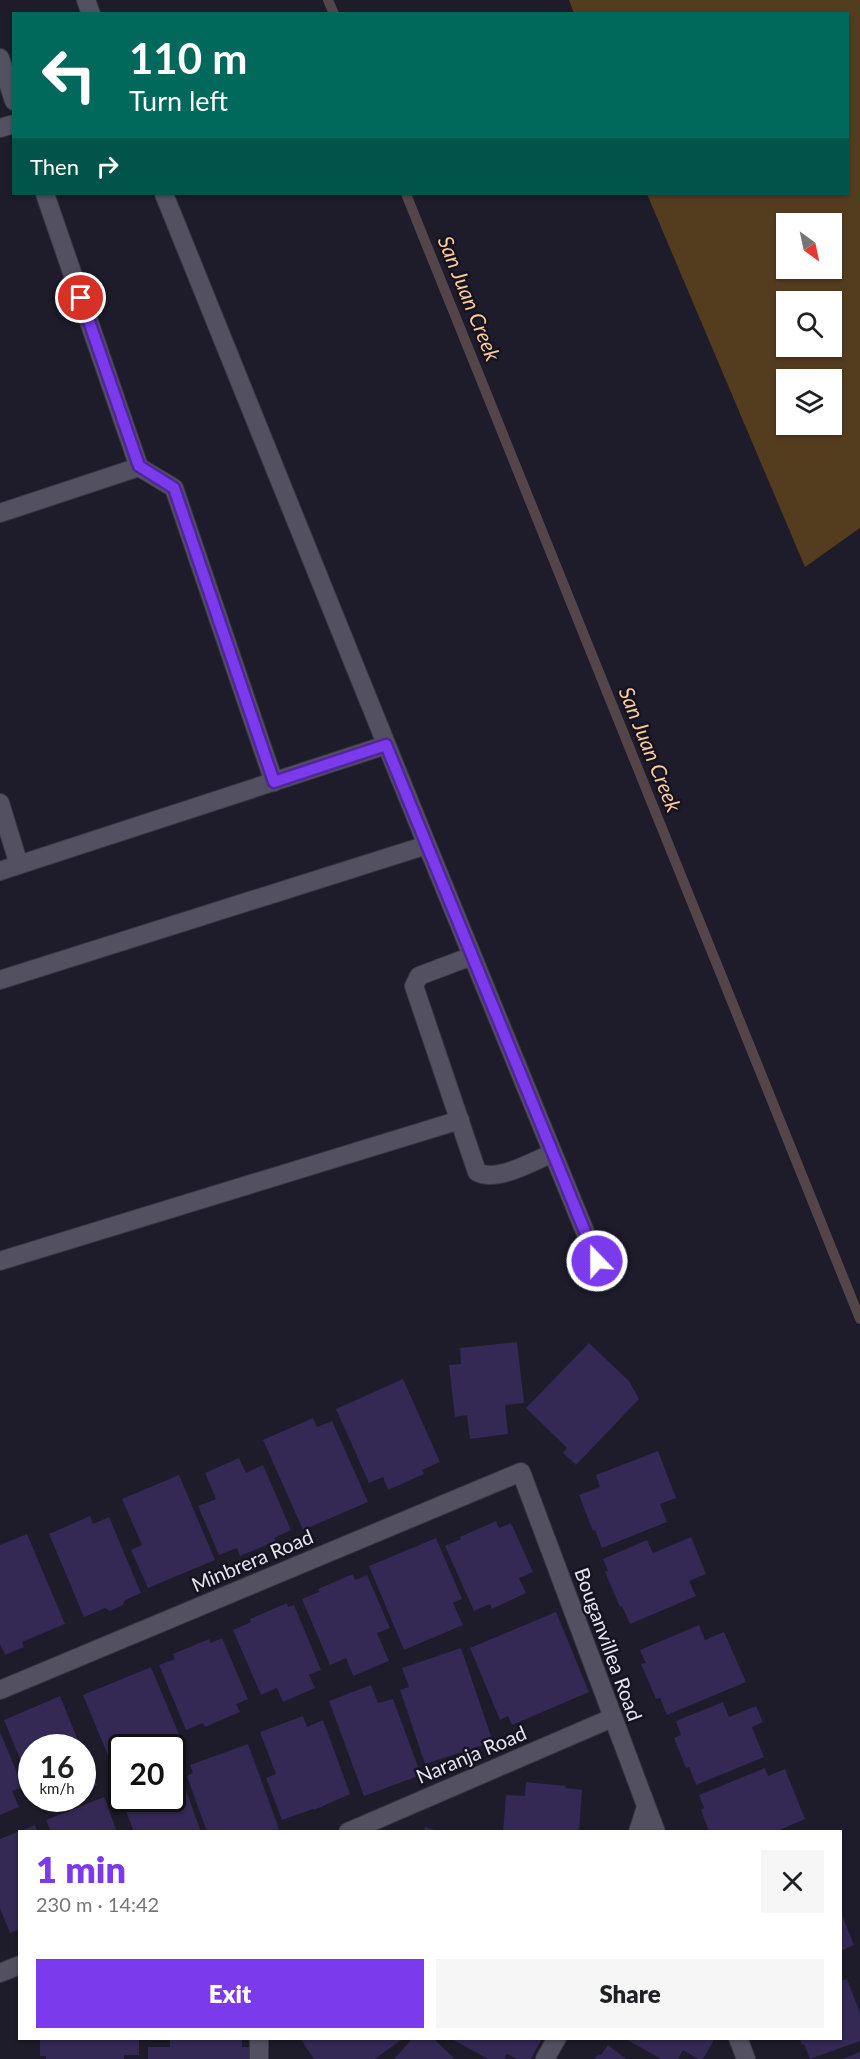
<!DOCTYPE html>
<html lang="en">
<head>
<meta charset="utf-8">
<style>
  :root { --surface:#fff; --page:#f6f6f6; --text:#202124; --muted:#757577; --accent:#7c3aed }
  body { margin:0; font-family:Lato,sans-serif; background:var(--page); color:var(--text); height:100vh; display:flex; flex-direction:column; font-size:22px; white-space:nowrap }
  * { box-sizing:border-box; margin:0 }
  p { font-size:20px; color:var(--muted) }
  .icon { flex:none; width:33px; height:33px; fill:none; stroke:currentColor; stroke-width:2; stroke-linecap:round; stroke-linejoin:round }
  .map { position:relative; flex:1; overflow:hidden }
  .sheet { position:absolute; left:18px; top:1830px; width:824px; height:210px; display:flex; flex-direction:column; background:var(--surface); border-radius:0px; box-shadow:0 2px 4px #0004 }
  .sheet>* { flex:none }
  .guide { position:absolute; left:12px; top:12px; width:837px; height:183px; border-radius:0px; box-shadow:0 2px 4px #0004; background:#00695c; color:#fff; overflow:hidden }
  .needle { width:39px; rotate:147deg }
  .fabs { position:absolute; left:776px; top:213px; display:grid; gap:12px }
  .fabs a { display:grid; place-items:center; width:66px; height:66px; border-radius:0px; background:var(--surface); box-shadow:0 2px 4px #0004; font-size:30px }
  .speed { position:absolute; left:18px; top:1734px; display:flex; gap:12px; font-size:30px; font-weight:700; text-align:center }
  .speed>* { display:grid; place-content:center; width:78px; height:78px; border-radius:50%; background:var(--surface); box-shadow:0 2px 4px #0004; line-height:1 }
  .speed small { font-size:15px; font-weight:400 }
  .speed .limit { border:3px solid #111; border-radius:9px; background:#fff; color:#111 }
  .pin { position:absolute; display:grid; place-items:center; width:51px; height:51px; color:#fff; margin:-26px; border:3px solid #fff; border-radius:50%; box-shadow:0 2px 6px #0007 }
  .me { position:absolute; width:66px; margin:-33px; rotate:338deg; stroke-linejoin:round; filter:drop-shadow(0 0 4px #0008) }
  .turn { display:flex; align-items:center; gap:21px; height:126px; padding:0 18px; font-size:27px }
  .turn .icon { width:78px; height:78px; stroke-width:2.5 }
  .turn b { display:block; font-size:42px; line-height:51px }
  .then { display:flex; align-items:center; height:57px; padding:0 18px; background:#0003; gap:12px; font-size:22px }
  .round { display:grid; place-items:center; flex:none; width:63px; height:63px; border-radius:0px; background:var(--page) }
  .head { display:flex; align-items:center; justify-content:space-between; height:102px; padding:0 18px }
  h1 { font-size:36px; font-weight:800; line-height:45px; color:var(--accent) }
  .action { display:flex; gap:12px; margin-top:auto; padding:12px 18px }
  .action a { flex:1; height:69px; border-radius:0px; background:var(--accent); color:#fff; font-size:24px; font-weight:800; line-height:69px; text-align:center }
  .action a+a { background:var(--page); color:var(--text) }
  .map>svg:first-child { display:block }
  .green { fill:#543c1f; fill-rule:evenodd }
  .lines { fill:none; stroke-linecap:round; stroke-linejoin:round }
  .stream { stroke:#544548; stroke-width:10 }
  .building { fill:#342855 }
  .lane-casing { stroke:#393743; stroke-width:20 }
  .street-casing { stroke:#393743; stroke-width:20 }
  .lane { stroke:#535062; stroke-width:18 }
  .street { stroke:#535062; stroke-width:18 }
  .route-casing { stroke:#51269a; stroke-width:15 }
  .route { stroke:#7c3aed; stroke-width:10 }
  .labels { text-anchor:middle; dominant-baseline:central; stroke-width:5; stroke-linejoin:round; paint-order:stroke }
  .street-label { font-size:20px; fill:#e6e5ef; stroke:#151221 }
  .water-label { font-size:21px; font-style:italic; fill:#fccd98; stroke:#151221 }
</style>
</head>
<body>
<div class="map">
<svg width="860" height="2059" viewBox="0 0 860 2059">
  <rect width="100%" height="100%" fill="#1e1b2a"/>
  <!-- green -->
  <path class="green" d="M569,0H860V528L805,567L647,194H848V14H574ZM786,224H831V268H786ZM786,302H831V346H786ZM786,380H831V424H786Z"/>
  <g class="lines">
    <!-- stream -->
    <path class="stream" d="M328,0L334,14
      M406,194L860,1319"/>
  </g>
  <!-- building -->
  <path class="building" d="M517,1342L524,1403L505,1405L508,1434L470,1439L467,1415L455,1417L449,1365L461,1364L460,1348Z
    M589,1343L629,1381L639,1399L576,1465L563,1453L567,1448L526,1408Z
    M403,1379L440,1462L422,1470L424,1474L388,1490L383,1477L369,1483L336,1409Z
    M313,1418L317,1427L332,1421L368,1502L303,1530L263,1440Z
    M658,1451L676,1498L660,1504L667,1522L602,1548L595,1530L593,1531L579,1495L600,1487L596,1475Z
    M239,1458L246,1473L263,1465L291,1530L274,1538L276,1541L240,1556L237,1548L219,1555L198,1506L216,1499L205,1473Z
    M179,1475L215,1560L148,1588L131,1550L142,1545L122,1499Z
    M90,1516L93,1524L109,1517L141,1593L125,1600L123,1605L110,1611L105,1608L84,1617L49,1534Z
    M496,1521L499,1528L511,1523L533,1572L519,1578L526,1593L492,1609L490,1604L474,1611L445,1546L461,1539L460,1537Z
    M27,1534L65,1624L22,1642L24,1647L5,1655L0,1644V1545Z
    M691,1537L706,1574L689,1581L696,1596L630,1624L622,1606L620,1607L605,1572L608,1571L603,1559L647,1540L653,1553Z
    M436,1538L462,1599L453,1603L463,1625L404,1650L369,1566Z
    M353,1574L355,1580L367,1575L390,1628L377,1633L389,1661L353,1676L346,1658L330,1665L302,1599L319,1592L318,1589Z
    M287,1603L288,1607L294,1605L321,1670L309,1675L315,1688L283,1702L277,1688L261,1695L233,1630L251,1622L250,1619Z
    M556,1612L589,1692L512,1725L508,1716L500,1720L470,1648Z
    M699,1625L705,1640L724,1632L746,1682L667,1715L660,1698L656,1699L641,1664L646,1663L640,1650Z
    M222,1638L248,1699L236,1704L240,1712L205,1727L203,1723L186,1730L159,1665L175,1659L173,1654L209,1639L211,1643Z
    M461,1648L493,1742L425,1764L400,1690L409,1687L402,1668Z
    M151,1667L185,1749L172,1755V1748H122V1761L112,1765L83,1695Z
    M371,1685L378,1703L393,1699L421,1775L364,1796L329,1701Z
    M60,1696L81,1748H32L31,1786L4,1720Z
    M723,1702L729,1717L756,1706L763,1722L752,1727L764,1757L696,1785L689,1767L686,1768L674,1738L681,1735L676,1721Z
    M303,1716L307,1727L323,1720L350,1794L314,1810L313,1809L282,1820L266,1778L276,1774L260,1732Z
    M0,1732L23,1787L12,1791L19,1807L0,1815Z
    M248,1744L279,1829L271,1832H207L187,1776L193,1773L190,1765Z
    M83,1751L97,1785L82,1791V1752Z
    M177,1765L201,1832H134L121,1798H172V1767Z
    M765,1768L768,1776L785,1769L805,1819L775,1832H709L701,1810L704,1808L699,1795Z
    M526,1782L566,1786L565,1788L582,1790L579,1832H503L506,1795L525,1796Z
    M104,1797L117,1832H51L46,1820Z
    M37,1798H65V1799L41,1809Z
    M35,1825L38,1832L20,1831V1929L10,1933L0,1908V1839Z
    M425,1827L437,1831V1832H423Z
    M842,1915L854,1945L840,1951V1916Z
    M847,1979L860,2013V2041L810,2059L804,2044L802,2045L799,2038H840V1981Z
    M40,2038H139V2055H124V2059H46V2056H40Z
    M170,2038H242V2047H249V2059H148V2047H170Z
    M300,2038H400L401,2040L375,2059H314Z
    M413,2038H433L455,2059H394Z
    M450,2038H542L531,2059H517L507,2054L504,2059H488Z
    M624,2038H715L703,2059H698L683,2050L678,2059H661Z
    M608,2045L626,2059H594L599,2054L601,2055Z
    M860,2052V2059H843Z"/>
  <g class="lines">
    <!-- lane casing -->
    <g class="lane-casing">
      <path id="lane" d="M86,0L91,14
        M0,58L14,101
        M0,128L14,124
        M139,467L174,488L274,782
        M0,513L139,467L45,194
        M0,803L19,865
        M427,845L597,1261
        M0,871L386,745
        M472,956L419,976L414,986L477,1172C497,1183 533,1161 553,1153
        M0,980L427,845L164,194
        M0,1261L460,1120"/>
    </g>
    <!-- street casing -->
    <g class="street-casing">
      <path id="street" d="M0,1690L521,1472L656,1832
        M348,1832L612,1718
        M638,1832L646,1807
        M0,1973L20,1965
        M259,2038V2059
        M738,2038L746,2059
        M545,2059L557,2038"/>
    </g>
    <!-- lane -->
    <use href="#lane" class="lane"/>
    <!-- street -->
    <use href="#street" class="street"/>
  </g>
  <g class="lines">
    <!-- route casing -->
    <g class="route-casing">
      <path id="route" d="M81,298L139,466L174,488L274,782L386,745L597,1261"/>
    </g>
    <!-- route -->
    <use href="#route" class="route"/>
  </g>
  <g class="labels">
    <!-- street labels -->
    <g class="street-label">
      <text transform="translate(252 1560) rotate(-23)">Minbrera Road</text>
      <text transform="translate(609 1644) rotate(70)">Bouganvillea Road</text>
      <text transform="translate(471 1754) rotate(-23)">Naranja Road</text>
    </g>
    <!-- water labels -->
    <g class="water-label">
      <text transform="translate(470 298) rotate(68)">San Juan Creek</text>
      <text transform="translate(651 749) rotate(68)">San Juan Creek</text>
    </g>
  </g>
</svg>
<div class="fabs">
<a><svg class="needle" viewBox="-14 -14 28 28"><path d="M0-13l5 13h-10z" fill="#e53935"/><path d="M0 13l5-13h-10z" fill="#757577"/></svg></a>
<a><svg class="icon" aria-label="search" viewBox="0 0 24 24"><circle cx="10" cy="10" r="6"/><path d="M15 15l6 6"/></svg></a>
<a><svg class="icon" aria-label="layers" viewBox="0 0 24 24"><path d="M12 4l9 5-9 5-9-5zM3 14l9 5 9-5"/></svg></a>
</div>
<div class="speed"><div>16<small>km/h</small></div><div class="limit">20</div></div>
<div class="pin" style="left:81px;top:298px;background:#d93025"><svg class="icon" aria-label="arrive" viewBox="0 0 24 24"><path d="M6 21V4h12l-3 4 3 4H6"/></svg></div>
<svg class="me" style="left:597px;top:1261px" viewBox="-20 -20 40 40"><circle r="17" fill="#7c3aed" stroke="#fff" stroke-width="3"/><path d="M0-11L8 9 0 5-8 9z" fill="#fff"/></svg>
<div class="guide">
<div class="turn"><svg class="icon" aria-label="left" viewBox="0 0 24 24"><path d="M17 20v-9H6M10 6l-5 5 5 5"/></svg><div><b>110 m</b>Turn left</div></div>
<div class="then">Then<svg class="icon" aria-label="right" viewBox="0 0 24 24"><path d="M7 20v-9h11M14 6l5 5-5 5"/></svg></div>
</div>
<section class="sheet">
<div class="head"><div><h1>1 min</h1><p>230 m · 14:42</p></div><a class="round"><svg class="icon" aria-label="close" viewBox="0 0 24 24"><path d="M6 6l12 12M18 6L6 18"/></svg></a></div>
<div class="action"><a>Exit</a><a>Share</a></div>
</section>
</div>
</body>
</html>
